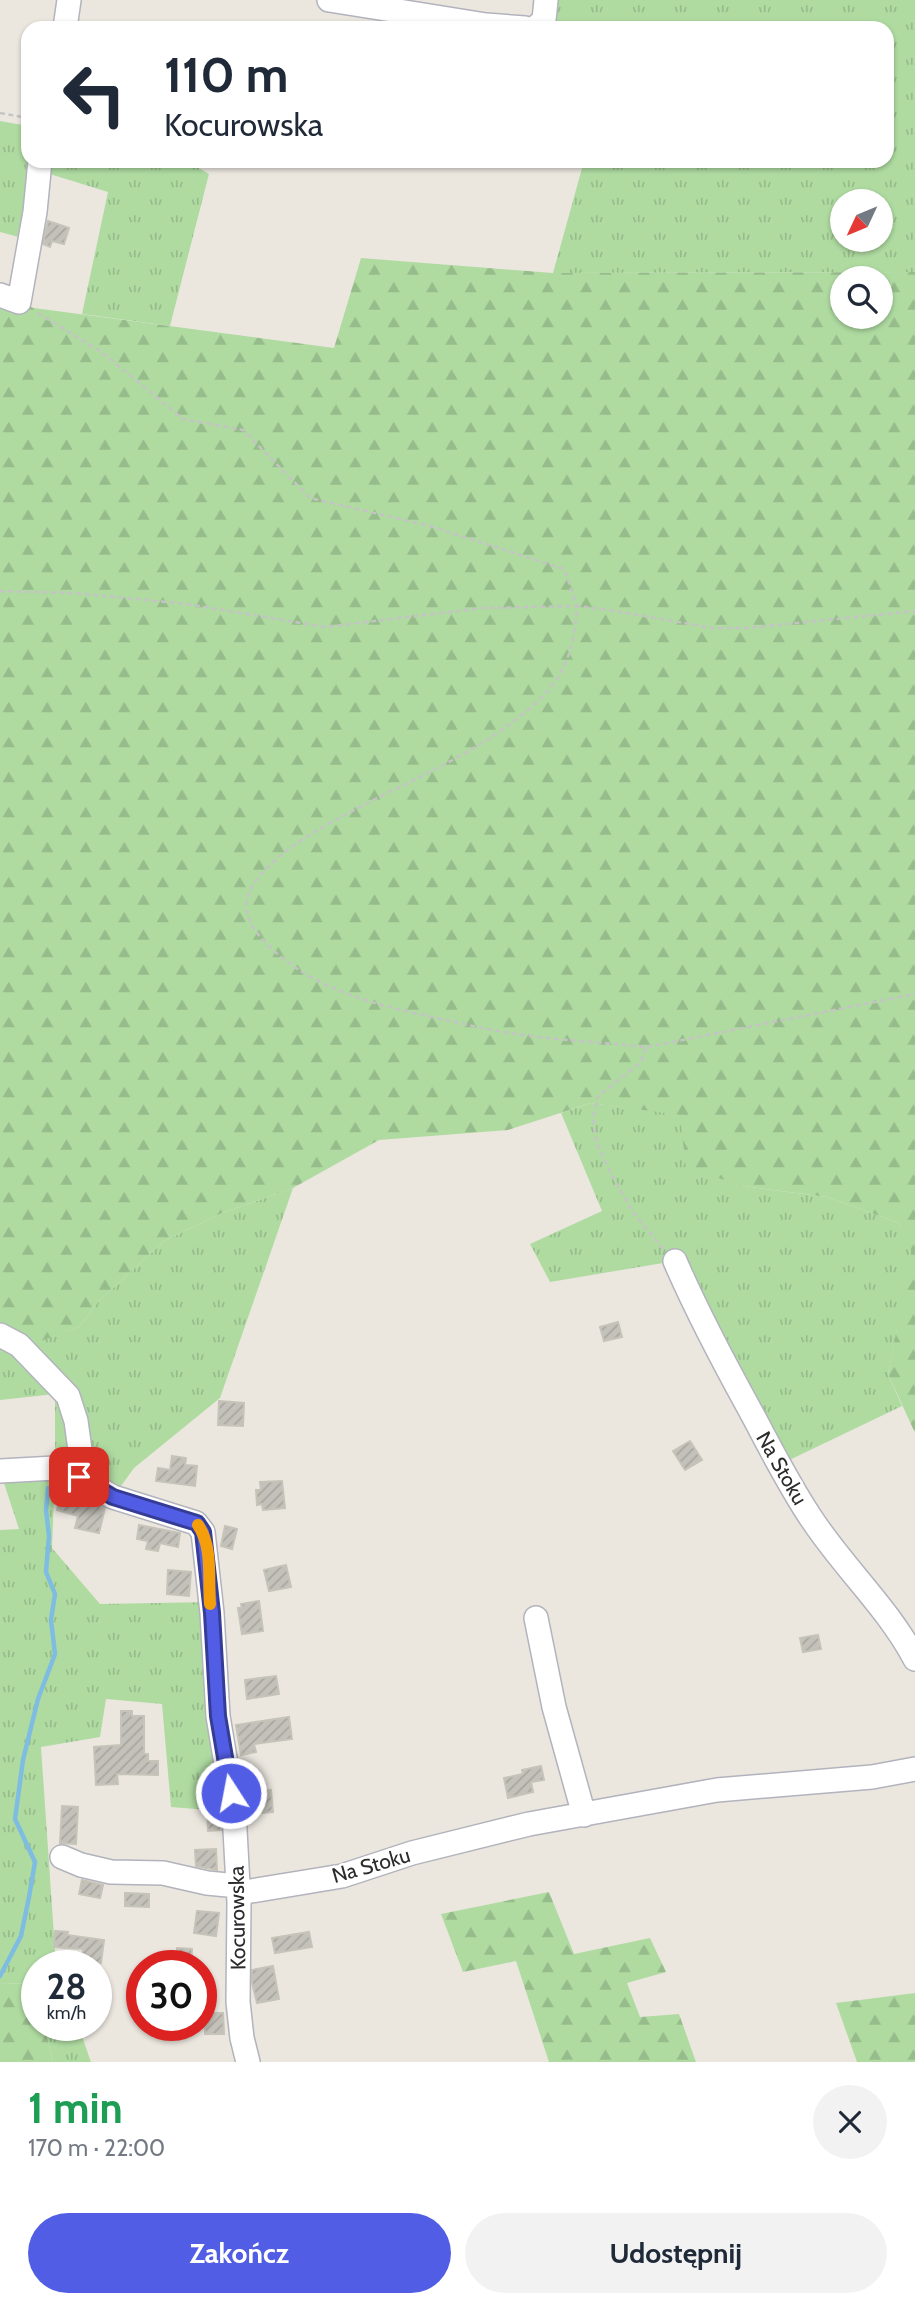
<!DOCTYPE html>
<html lang="pl">
<head>
<meta charset="utf-8">
<style>
  :root { --surface:#fff; --page:#f2f2f3; --text:#1f2937; --muted:#747a83; --accent:#525de5 }
  body { margin:0; font-family:Cabin,sans-serif; background:var(--page); color:var(--text); height:100vh; display:flex; flex-direction:column; font-size:26px; white-space:nowrap }
  * { box-sizing:border-box; margin:0 }
  p { font-size:23px; color:var(--muted) }
  .icon { flex:none; width:38px; height:38px; fill:none; stroke:currentColor; stroke-width:2; stroke-linecap:round; stroke-linejoin:round }
  .map { position:relative; height:2062px; overflow:hidden }
  .panel { display:flex; flex-direction:column; background:var(--surface); flex:1 }
  .panel>* { flex:none }
  .top-card { position:absolute; left:21px; top:21px; width:873px; height:147px; border-radius:21px; box-shadow:0 2px 5px #0004; background:#fff; color:var(--text); overflow:hidden }
  .needle { width:46px; rotate:226deg }
  .controls { position:absolute; left:830px; top:189px; display:grid; gap:14px }
  .controls a { display:grid; place-items:center; width:63px; height:63px; border-radius:50%; background:var(--surface); box-shadow:0 2px 5px #0004; font-size:35px }
  .speed { position:absolute; left:21px; top:1950px; display:flex; gap:14px; font-size:35px; font-weight:700; text-align:center }
  .speed>* { display:grid; place-content:center; width:91px; height:91px; border-radius:50%; background:var(--surface); box-shadow:0 2px 5px #0004; line-height:1 }
  .speed small { font-size:18px; font-weight:400 }
  .speed .limit { border:10px solid #d22; background:#fff; color:#111 }
  .pin { position:absolute; display:grid; place-items:center; width:60px; height:60px; color:#fff; margin:-30px; border-radius:14px; box-shadow:0 4px 10px #0006 }
  .me { position:absolute; width:77px; margin:-38px; rotate:349deg; stroke-linejoin:round; filter:drop-shadow(0 0 5px #0008) }
  .turn { display:flex; align-items:center; gap:24px; height:147px; padding:0 28px; font-size:32px }
  .turn .icon { width:91px; height:91px; stroke-width:2.5 }
  .turn b { display:block; font-size:49px; line-height:60px }
  .round { display:grid; place-items:center; flex:none; width:74px; height:74px; border-radius:37px; background:var(--page) }
  .summary { display:flex; align-items:center; justify-content:space-between; height:119px; padding:0 28px }
  h1 { font-size:42px; font-weight:700; line-height:52px; color:#1e9e55 }
  .button { display:flex; gap:14px; margin-top:auto; padding:14px 28px }
  .button a { flex:1; height:80px; border-radius:42px; background:var(--accent); color:#fff; font-size:28px; font-weight:700; line-height:80px; text-align:center }
  .button a+a { background:var(--page); color:var(--text) }
  .map>svg:first-child { display:block }
  .grass { fill:url(#grass-tufts); fill-rule:evenodd }
  .forest { fill:url(#forest-firs); fill-rule:evenodd }
  .lines { fill:none; stroke-linecap:round; stroke-linejoin:round }
  .stream { stroke:#7ebce1; stroke-width:4.5 }
  .building { fill:url(#building-hatch); stroke:#c6c3b8; stroke-width:2 }
  .minor-casing { stroke:#b2b3bd; stroke-width:26 }
  .path { stroke:#c4c4c4; stroke-width:2.5; stroke-dasharray:5 3.5; stroke-linecap:butt }
  .minor { stroke:#fff; stroke-width:23 }
  .route-casing { stroke:#353c95; stroke-width:18 }
  .route { stroke:#525de5; stroke-width:12 }
  .slow { stroke:#f59e0b; stroke-width:12 }
  .labels { text-anchor:middle; dominant-baseline:central; stroke-width:5; stroke-linejoin:round; paint-order:stroke }
  .street-label { font-size:21px; fill:#2b2b2b; stroke:#fff }
</style>
</head>
<body>
<div class="map">
<svg width="915" height="2062" viewBox="0 0 915 2062">
  <defs>
    <pattern id="grass-tufts" width="24" height="20" patternUnits="userSpaceOnUse" patternTransform="scale(1.75)"><rect width="24" height="20" fill="#afdba1"/><path d="M3 7l-1-3M5 7V3M7 7l1-3M15 17l-1-3M17 17v-4M19 17l1-3" fill="none" stroke="#97bc8b"/></pattern>
    <pattern id="forest-firs" width="22" height="20" patternUnits="userSpaceOnUse" patternTransform="scale(1.75)"><rect width="22" height="20" fill="#afdba1"/><path d="M5 1l3.5 6h-7zM16 11l3.5 6h-7z" fill="#97bc8b"/></pattern>
    <pattern id="building-hatch" width="6" height="6" patternUnits="userSpaceOnUse" patternTransform="scale(1.75)"><rect width="6" height="6" fill="#c4c1ba"/><path d="M-1 1l2-2M0 6l6-6M5 7l2-2" fill="none" stroke="#a9a6a0"/></pattern>
  </defs>
  <rect width="100%" height="100%" fill="#ebe7df"/>
  <!-- grass -->
  <path class="grass" d="M546,0H915V272L553,273L584,161H887V28H535ZM842,201H880V240H842Z
    M0,121L28,126V161H186L209,174L170,326L82,314L108,192L40,171L30,240L0,232Z
    M591,1103L680,1114L744,1186L827,1197L899,1223L913,1250L888,1374L902,1406L779,1465L675,1261L550,1282L530,1244L602,1211L561,1113Z
    M293,1188L220,1398L134,1468L113,1497L55,1469L52,1548L100,1604L210,1602L234,1812L171,1807L162,1704L106,1699L100,1737L41,1747L56,1965H37V1998L33,1984L0,1983V1530L19,1529L0,1471L55,1468V1394L0,1400V1352L14,1350L79,1327L98,1302L164,1241L222,1213Z
    M44,2025H78L91,2062H53Z"/>
  <!-- forest -->
  <path class="forest" d="M361,258L553,273L915,272V1433L888,1374L912,1250L899,1223L827,1197L744,1186L686,1168L680,1115L591,1103L508,1130L379,1140L293,1188L222,1213L164,1241L98,1302L79,1327L14,1351L0,1352V296L34,308L334,348ZM842,278H880V317H842Z
    M549,1892L574,1954L650,1938L666,1972L627,1983L640,2017L679,2014L696,2062H549L516,1961L463,1972L441,1914Z
    M0,1983L33,1984L37,1998V2025H44L53,2062H0Z
    M915,1993V2062H857L836,2003Z"/>
  <g class="lines">
    <!-- stream -->
    <path class="stream" d="M0,1976L21,1936L29,1897L35,1862L15,1819L23,1760L38,1699L55,1654L51,1620L55,1594L46,1572L49,1536L46,1510L48,1488"/>
  </g>
  <!-- building -->
  <path class="building" d="M48,221L69,228L64,244L52,241L50,247L43,244Z
    M618,1322L622,1337L604,1341L600,1327Z
    M219,1401L244,1403L243,1426L218,1425Z
    M690,1441L702,1460L685,1470L673,1451Z
    M172,1456L186,1458L185,1465L197,1466L195,1486L156,1481L158,1468L170,1470Z
    M282,1481L285,1508L263,1510L262,1504L257,1505L256,1490H261L260,1482Z
    M63,1486L77,1492L75,1498L95,1503L105,1508L99,1533L75,1528L78,1516L57,1510Z
    M139,1525L180,1533L178,1547L160,1543L158,1551L146,1549L148,1541L137,1539Z
    M225,1526L237,1529L232,1549L221,1546Z
    M286,1565L291,1587L269,1591L264,1570Z
    M168,1570L191,1572L189,1596L167,1594Z
    M259,1601L263,1631L242,1634L238,1608H242L241,1604Z
    M818,1635L821,1649L803,1652L800,1638Z
    M276,1676L279,1694L247,1699L245,1680Z
    M121,1711H132V1716H144V1754H148V1761H158V1775L117,1774L118,1784L96,1785L94,1747L121,1745Z
    M289,1717L292,1739L254,1744L256,1752L241,1755L236,1725Z
    M541,1766L544,1780L531,1782L533,1792L508,1798L504,1778L523,1774L522,1770Z
    M271,1790L273,1812L251,1814L249,1793Z
    M62,1806L78,1807L76,1844L60,1843Z
    M220,1811L221,1830L208,1831L207,1812Z
    M216,1849L217,1870L196,1866L195,1850Z
    M82,1880L103,1885L100,1898L79,1894Z
    M125,1893L149,1894V1907L125,1906Z
    M197,1911L219,1913L216,1936L194,1933Z
    M55,1931L68,1932L67,1935L104,1940L101,1963L82,1960L83,1949L54,1947Z
    M309,1932L312,1947L275,1953L272,1938Z
    M177,1948L192,1949L191,1965H176Z
    M273,1966L279,1999L257,2003L252,1983V1970Z
    M204,2013H223L224,2034H205Z"/>
  <g class="lines">
    <!-- minor casing -->
    <g class="minor-casing">
      <path id="minor" d="M329,0L486,25L525,28
        M65,28L69,0
        M535,28L544,20L546,0
        M0,295L19,302L35,212L40,161
        M675,1261C697,1312 723,1361 750,1410C770,1447 789,1486 813,1521C845,1569 888,1608 915,1659
        M0,1335L19,1345L68,1396L76,1421L81,1457L79,1477
        M0,1471L55,1468L79,1477L113,1497L196,1523L203,1532L212,1613L218,1716L234,1812L239,1903L238,2002L242,2038L248,2062
        M536,1618L554,1707L584,1815
        M62,1857L81,1865L111,1872L163,1873L207,1883L238,1886
        M239,1893L342,1876L412,1853L529,1824L717,1790L872,1777L915,1769"/>
    </g>
    <!-- path -->
    <path class="path" d="M0,113L28,118
      M0,591L74,593L187,604L325,627L483,608L577,606L564,569L430,526L310,498L243,430L183,419L103,353L36,312
      M647,1047L915,994
      M663,1249L633,1212L611,1174L596,1142L593,1117L598,1096L641,1062L646,1047C599,1042 550,1040 504,1032C481,1028 459,1023 437,1018C375,1005 310,989 265,942C238,914 241,893 269,866C290,845 317,830 343,816C409,780 482,753 538,701C567,674 575,644 577,606L609,610L713,628H747L915,611"/>
    <!-- minor -->
    <use href="#minor" class="minor"/>
  </g>
  <g class="lines">
    <!-- route casing -->
    <g class="route-casing">
      <path id="route" d="M79,1477L113,1497L197,1523L203,1532L212,1613L218,1716L231,1793"/>
    </g>
    <!-- route -->
    <use href="#route" class="route"/>
    <!-- slow -->
    <path class="slow" d="M198,1525C213,1546 208,1580 210,1604"/>
  </g>
  <g class="labels">
    <!-- street labels -->
    <g class="street-label">
      <text transform="translate(782 1468) rotate(60)">Na Stoku</text>
      <text transform="translate(371 1865) rotate(-16)">Na Stoku</text>
      <text transform="translate(237 1918) rotate(-91)">Kocurowska</text>
    </g>
  </g>
</svg>
<div class="controls">
<a><svg class="needle" viewBox="-14 -14 28 28"><path d="M0-13l5 13h-10z" fill="#e53935"/><path d="M0 13l5-13h-10z" fill="#747a83"/></svg></a>
<a><svg class="icon" aria-label="search" viewBox="0 0 24 24"><circle cx="10" cy="10" r="6"/><path d="M15 15l6 6"/></svg></a>
</div>
<div class="speed"><div>28<small>km/h</small></div><div class="limit">30</div></div>
<div class="pin" style="left:79px;top:1477px;background:#d93025"><svg class="icon" aria-label="arrive" viewBox="0 0 24 24"><path d="M6 21V4h12l-3 4 3 4H6"/></svg></div>
<svg class="me" style="left:231px;top:1793px" viewBox="-20 -20 40 40"><circle r="17" fill="#525de5" stroke="#fff" stroke-width="3"/><path d="M0-11L8 9 0 5-8 9z" fill="#fff"/></svg>
<div class="top-card">
<div class="turn"><svg class="icon" aria-label="left" viewBox="0 0 24 24"><path d="M17 20v-9H6M10 6l-5 5 5 5"/></svg><div><b>110 m</b>Kocurowska</div></div>
</div>
</div>
<section class="panel">
<div class="summary"><div><h1>1 min</h1><p>170 m · 22:00</p></div><a class="round"><svg class="icon" aria-label="close" viewBox="0 0 24 24"><path d="M6 6l12 12M18 6L6 18"/></svg></a></div>
<div class="button"><a>Zakończ</a><a>Udostępnij</a></div>
</section>
</body>
</html>
